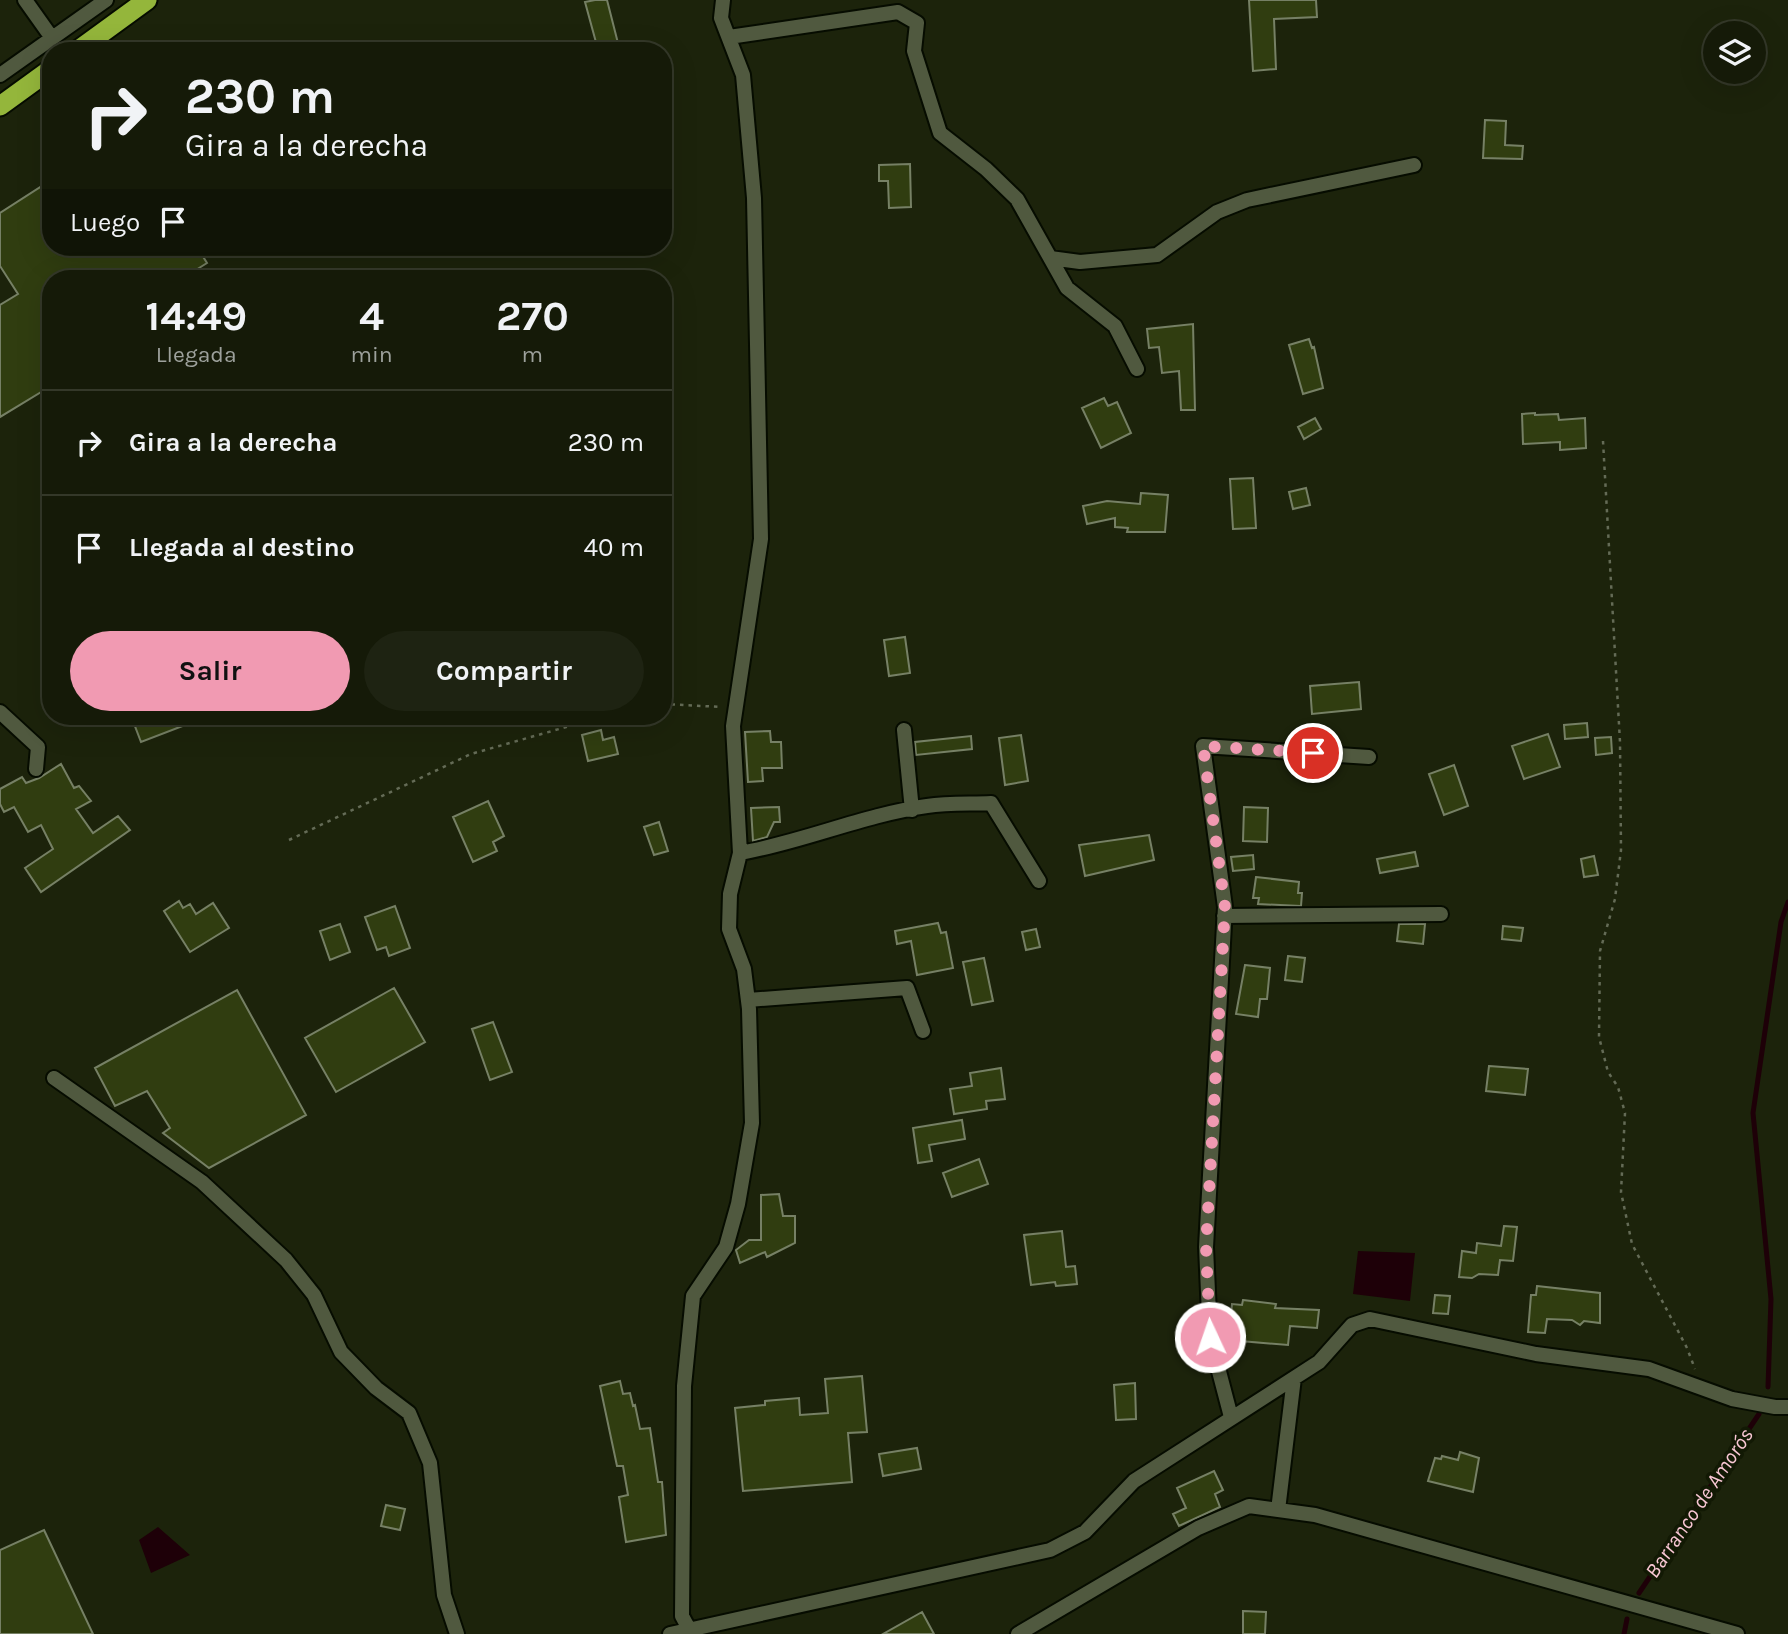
<!DOCTYPE html>
<html lang="es">
<head>
<meta charset="utf-8">
<style>
  :root { --surface:#151a08; --page:#1e2312; --text:#f1f3f6; --muted:#9da19c; --line:#343829; --accent:#f19ab2 }
  body { margin:0; font-family:Karla,sans-serif; background:var(--page); color:var(--text); height:100vh; display:flex; flex-direction:column; font-size:26px; white-space:nowrap }
  * { box-sizing:border-box; margin:0 }
  p { font-size:23px; color:var(--muted) }
  .icon { flex:none; width:38px; height:38px; fill:none; stroke:currentColor; stroke-width:2; stroke-linecap:round; stroke-linejoin:round }
  .map { position:relative; flex:1; overflow:hidden }
  .side { position:absolute; left:42px; top:270px; width:630px; height:455px; display:flex; flex-direction:column; background:var(--surface); border-radius:28px; box-shadow:0 7px 28px #0002,0 0 0 2px var(--line) }
  .side>* { flex:none }
  .hud { position:absolute; left:42px; top:42px; width:630px; height:214px; border-radius:28px; box-shadow:0 7px 28px #0002,0 0 0 2px var(--line); background:#151a08; color:var(--text); overflow:hidden }
  .controls { position:absolute; left:1703px; top:21px; display:grid; gap:14px }
  .controls a { display:grid; place-items:center; width:63px; height:63px; border-radius:50%; background:var(--surface); box-shadow:0 7px 28px #0002,0 0 0 2px var(--line); font-size:35px }
  .pin { position:absolute; display:grid; place-items:center; width:60px; height:60px; color:#fff; margin:-30px; border:4px solid #fff; border-radius:50%; box-shadow:0 2px 7px #0007 }
  .me { position:absolute; width:77px; margin:-38px; rotate:357deg; stroke-linejoin:round; filter:drop-shadow(0 0 5px #0008) }
  .turn { display:flex; align-items:center; gap:24px; height:147px; padding:0 28px; font-size:32px }
  .turn .icon { width:91px; height:91px; stroke-width:2.5 }
  .turn b { display:block; font-size:49px; line-height:60px }
  .then { display:flex; align-items:center; height:66px; padding:0 28px; background:#0003; gap:14px; font-size:26px }
  .eta { display:flex; justify-content:space-evenly; align-items:center; height:119px; text-align:center }
  .eta b { font-size:42px; font-weight:700; line-height:49px }
  .cta { display:flex; gap:14px; margin-top:auto; padding:14px 28px }
  .cta a { flex:1; height:80px; border-radius:42px; background:var(--accent); color:#111; font-size:28px; font-weight:700; line-height:80px; text-align:center }
  .cta a+a { background:var(--page); color:var(--text) }
  ul { padding:0; list-style:none }
  li { display:flex; align-items:center; gap:21px; height:105px; padding:0 28px; border-top:2px solid var(--line) }
  li div { flex:1 }
  li b { display:block; font-size:26px }
  li em { font-style:normal }
  .map>svg:first-child { display:block }
  .water { fill:#1e0008 }
  .lines { fill:none; stroke-linecap:round; stroke-linejoin:round }
  .stream { stroke:#1e0008; stroke-width:5 }
  .building { fill:#303d10; stroke:#768065; stroke-width:2 }
  .minor-casing { stroke:#060c00; stroke-width:18 }
  .trunk-casing { stroke:#060c00; stroke-width:23 }
  .path { stroke:#646b56; stroke-width:2.5; stroke-dasharray:3.5 5; stroke-linecap:butt }
  .minor { stroke:#50593f; stroke-width:14 }
  .trunk { stroke:#94b63b; stroke-width:19 }
  .route { stroke:#f19ab2; stroke-width:12; stroke-dasharray:0 21.6 }
  .labels { text-anchor:middle; dominant-baseline:central; stroke-width:7; stroke-linejoin:round; paint-order:stroke }
  .water-label { font-size:21px; font-style:italic; fill:#f9c7d4; stroke:#121904 }
</style>
</head>
<body>
<div class="map">
<svg width="1788" height="1634" viewBox="0 0 1788 1634">
  <rect width="100%" height="100%" fill="#1c230b"/>
  <!-- water -->
  <path class="water" d="M1358,1251L1415,1253L1410,1301L1353,1294Z
    M158,1527L190,1555L151,1573L139,1540Z"/>
  <g class="lines">
    <!-- stream -->
    <path class="stream" d="M1768,1387L1771,1299L1753,1113L1781,922L1788,902
      M1639,1593L1759,1414
      M1624,1634L1627,1619"/>
  </g>
  <!-- building -->
  <path class="building" d="M595,0H607L620,51H603L601,45L597,46L585,2Z
    M1249,0H1316L1317,17L1274,19L1276,69L1253,71Z
    M1485,120L1506,121L1505,145L1523,146L1522,159L1483,158Z
    M910,164L911,207L889,208L888,181H879V165Z
    M42,186L51,200V247H80L86,256L100,247H197L207,263L183,278H51V386L0,417V305L18,294L0,266V213Z
    M1193,324L1195,410H1181L1179,371L1162,373L1159,347L1149,348L1147,329Z
    M1309,339L1312,348L1314,347L1323,388L1303,394L1289,345Z
    M1104,398L1108,406L1117,402L1131,433L1101,448L1082,408Z
    M1535,413V415L1558,414L1559,420L1585,418L1586,448L1560,450V442L1523,444L1522,414Z
    M1315,418L1321,429L1304,439L1298,427Z
    M1253,478L1256,528L1233,529L1230,479Z
    M1306,488L1310,505L1293,509L1289,492Z
    M1141,493L1168,495L1165,532H1127L1128,528L1115,527V518L1087,524L1083,506L1107,501L1140,504Z
    M905,637L910,673L889,676L884,640Z
    M1359,682L1361,709L1312,714L1310,686Z
    M147,716H206V717L141,742L133,721Z
    M1587,723L1588,737L1565,739L1564,725Z
    M601,730L603,740L614,737L618,754L588,761L582,735Z
    M770,731L771,742H781L782,768H762L763,781L748,782L745,732Z
    M1548,734L1560,767L1524,779L1512,746Z
    M1021,735L1028,781L1005,785L999,738Z
    M971,736L972,749L916,755L915,742Z
    M1611,737L1612,753L1596,755L1595,738Z
    M61,764L74,788L79,786L91,801L76,809L93,833L118,816L130,830L41,892L25,868L53,849L41,825L28,832L14,807L4,812L0,804V789L22,777L26,783L39,778Z
    M1454,765L1468,806L1444,815L1429,774Z
    M488,801L504,836L493,842L497,851L473,862L453,817Z
    M779,807L780,822H774L767,837L753,841L751,808Z
    M1244,807L1268,808L1267,842L1243,841Z
    M659,822L668,851L654,855L644,827Z
    M1149,835L1154,860L1085,876L1079,845Z
    M1415,852L1418,866L1380,873L1377,859Z
    M1253,855L1254,869L1233,871L1231,857Z
    M1594,856L1598,875L1584,877L1581,859Z
    M1256,877L1299,882L1298,893H1302L1301,906L1258,904L1259,898H1253Z
    M179,901L183,908L190,904L196,914L213,903L229,928L190,952L164,911Z
    M395,906L410,948L389,956L386,947L377,950L365,917Z
    M938,923L941,933L946,932L953,968L917,975L911,941L897,944L895,931Z
    M340,924L350,952L330,960L320,931Z
    M1399,924H1425L1423,944L1397,941Z
    M1503,926L1523,928L1521,941L1502,939Z
    M1036,929L1040,947L1026,950L1022,932Z
    M1288,956L1305,958L1302,982L1285,980Z
    M984,958L993,1001L972,1005L963,962Z
    M1245,965L1270,968L1267,999H1260L1258,1017L1236,1014Z
    M394,988L425,1042L336,1092L305,1038Z
    M237,990L306,1115L209,1168L163,1133L170,1128L147,1091L115,1106L95,1068Z
    M493,1022L512,1072L490,1080L472,1029Z
    M1489,1066L1528,1069L1525,1095L1486,1091Z
    M1001,1068L1005,1099L986,1101L987,1109L954,1114L950,1089L972,1086L970,1073Z
    M962,1120L965,1139L929,1145L932,1161L918,1163L913,1128Z
    M979,1159L988,1184L952,1197L943,1173Z
    M779,1194L783,1216H795V1243L767,1257L765,1252L740,1263L736,1250L749,1240H761V1195Z
    M1504,1226L1517,1227L1513,1261L1500,1260L1498,1275L1479,1274L1472,1278L1459,1277L1462,1251L1476,1253L1477,1243L1501,1246Z
    M1062,1231L1066,1267L1075,1266L1077,1284L1056,1286L1055,1282L1031,1285L1024,1235Z
    M1537,1286L1600,1293V1323L1584,1321L1580,1325L1572,1320L1547,1319L1545,1333L1528,1332L1531,1295H1536Z
    M1435,1295L1450,1296L1448,1314L1433,1313Z
    M1243,1300L1276,1304L1275,1308L1319,1310L1317,1328L1290,1326L1288,1345L1229,1340L1232,1304L1242,1305Z
    M862,1376L867,1432L848,1433L852,1482L743,1491L735,1408L765,1405V1401L799,1398L800,1415L828,1413L825,1379Z
    M620,1381L623,1394L630,1393L633,1406L635,1405L640,1429L650,1428L658,1482H662L666,1535L626,1542L619,1497L628,1495L623,1466H617L600,1386Z
    M1135,1383L1136,1419L1116,1420L1114,1385Z
    M917,1448L921,1469L883,1476L879,1454Z
    M1460,1452L1479,1458L1473,1492L1428,1481L1435,1458L1441,1459L1442,1456L1458,1460Z
    M1214,1471L1223,1490L1215,1494L1220,1507L1179,1526L1173,1514L1186,1508L1177,1488Z
    M386,1505L405,1509L400,1530L381,1526Z
    M44,1530L93,1634H0V1550Z
    M1243,1611L1266,1612L1265,1634H1243Z
    M922,1612L934,1634H883Z"/>
  <g class="lines">
    <!-- minor casing -->
    <g class="minor-casing">
      <path id="minor" d="M25,0L52,38
        M729,37L898,12L917,23L914,51L940,133L986,169L1017,199L1067,288L1115,326L1137,369
        M0,75L106,0
        M1050,258L1080,262L1157,255L1217,212L1247,200L1414,165
        M0,712L38,747L36,769
        M904,730L912,810
        M740,853C803,842 863,815 927,806C948,803 970,804 991,803L1039,881
        M1224,916L1441,914
        M748,1000L907,988L923,1031
        M54,1078L202,1182L286,1260L314,1295L341,1352L376,1388L409,1413L430,1463L444,1595L457,1634
        M1231,1417L1210,1337L1206,1247L1225,907L1203,746L1369,757
        M1278,1510L1294,1378
        M689,1629L682,1616L684,1386L693,1296L726,1247L738,1204L752,1123L749,1009L744,969L729,929L730,894L740,853L733,726L761,539L754,198L743,75L721,18L723,0
        M670,1634L1050,1550L1085,1532L1134,1481L1319,1362L1352,1325L1370,1319L1536,1354L1649,1369L1732,1399L1775,1407H1788
        M1018,1634L1198,1528L1249,1506L1315,1515L1737,1634"/>
    </g>
    <!-- trunk casing -->
    <g class="trunk-casing">
      <path id="trunk" d="M77,51L147,0
        M0,106L51,69"/>
    </g>
    <!-- path -->
    <path class="path" d="M1603,441L1620,742L1621,850L1615,899L1600,951L1599,1037L1608,1072L1618,1087L1625,1113L1621,1192L1632,1244L1687,1348L1695,1369
      M663,704L722,707
      M289,840L471,754L605,716"/>
    <!-- minor -->
    <use href="#minor" class="minor"/>
    <!-- trunk -->
    <use href="#trunk" class="trunk"/>
  </g>
  <g class="lines">
    <!-- route -->
    <path class="route" d="M1210,1337L1206,1247L1225,907L1203,746L1313,753"/>
  </g>
  <g class="labels">
    <!-- water labels -->
    <g class="water-label">
      <text transform="translate(1699 1503) rotate(-56)">Barranco de Amorós</text>
    </g>
  </g>
</svg>
<div class="controls">
<a><svg class="icon" aria-label="layers" viewBox="0 0 24 24"><path d="M12 4l9 5-9 5-9-5zM3 14l9 5 9-5"/></svg></a>
</div>
<div class="pin" style="left:1313px;top:753px;background:#d93025"><svg class="icon" aria-label="arrive" viewBox="0 0 24 24"><path d="M6 21V4h12l-3 4 3 4H6"/></svg></div>
<svg class="me" style="left:1210px;top:1337px" viewBox="-20 -20 40 40"><circle r="17" fill="#f19ab2" stroke="#fff" stroke-width="3"/><path d="M0-11L8 9 0 5-8 9z" fill="#fff"/></svg>
<div class="hud">
<div class="turn"><svg class="icon" aria-label="right" viewBox="0 0 24 24"><path d="M7 20v-9h11M14 6l5 5-5 5"/></svg><div><b>230 m</b>Gira a la derecha</div></div>
<div class="then">Luego<svg class="icon" aria-label="arrive" viewBox="0 0 24 24"><path d="M6 21V4h12l-3 4 3 4H6"/></svg></div>
</div>
<section class="side">
<div class="eta">
<div><b>14:49</b><p>Llegada</p></div>
<div><b>4</b><p>min</p></div>
<div><b>270</b><p>m</p></div>
</div>
<ul>
<li><svg class="icon" aria-label="right" viewBox="0 0 24 24"><path d="M7 20v-9h11M14 6l5 5-5 5"/></svg><div><b>Gira a la derecha</b></div><em>230 m</em></li>
<li><svg class="icon" aria-label="arrive" viewBox="0 0 24 24"><path d="M6 21V4h12l-3 4 3 4H6"/></svg><div><b>Llegada al destino</b></div><em>40 m</em></li>
</ul>
<div class="cta"><a>Salir</a><a>Compartir</a></div>
</section>
</div>
</body>
</html>
